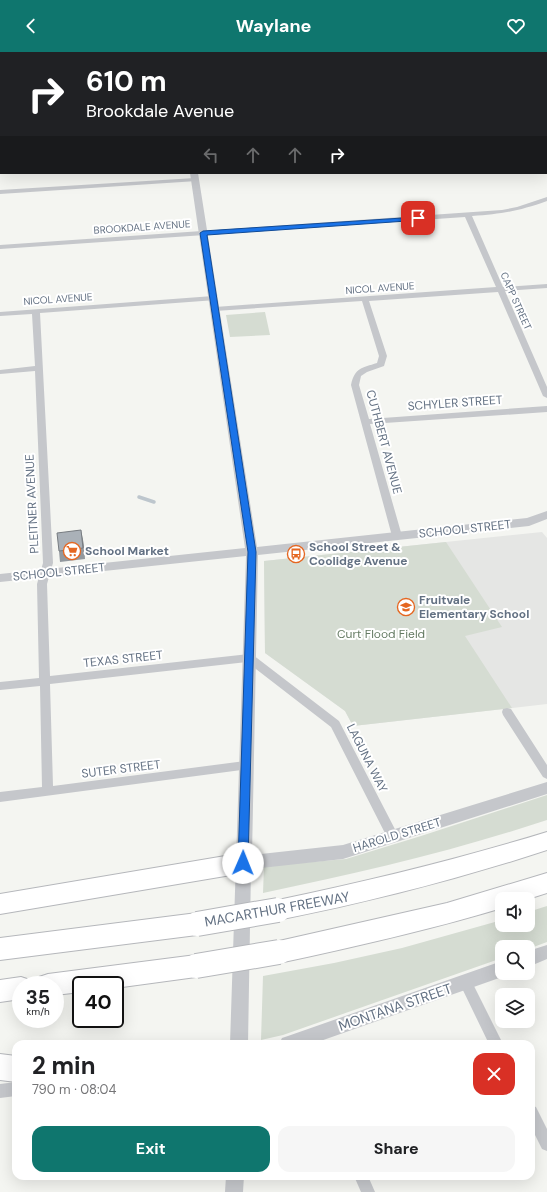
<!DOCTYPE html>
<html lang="en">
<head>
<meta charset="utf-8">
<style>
  :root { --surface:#fff; --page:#f6f6f6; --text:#202124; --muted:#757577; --accent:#0f766e }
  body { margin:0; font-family:"DM Sans",sans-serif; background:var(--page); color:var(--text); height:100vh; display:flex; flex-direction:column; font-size:15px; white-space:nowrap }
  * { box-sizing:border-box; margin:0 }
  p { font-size:13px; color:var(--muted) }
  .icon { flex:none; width:22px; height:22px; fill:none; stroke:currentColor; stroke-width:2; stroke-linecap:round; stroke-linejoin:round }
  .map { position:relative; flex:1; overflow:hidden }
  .drawer { position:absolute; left:12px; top:988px; width:523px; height:140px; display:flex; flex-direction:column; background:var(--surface); border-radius:12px; box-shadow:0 4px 16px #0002 }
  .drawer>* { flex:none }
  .guide { position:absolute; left:0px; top:0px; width:547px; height:122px; box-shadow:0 4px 16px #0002; background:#202124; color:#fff; overflow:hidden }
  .controls { position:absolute; left:495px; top:840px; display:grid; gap:8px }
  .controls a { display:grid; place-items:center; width:40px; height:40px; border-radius:8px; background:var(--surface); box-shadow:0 4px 16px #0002; font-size:20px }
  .speed { position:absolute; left:12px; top:924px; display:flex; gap:8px; font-size:20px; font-weight:700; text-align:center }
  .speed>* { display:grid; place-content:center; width:52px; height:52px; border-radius:50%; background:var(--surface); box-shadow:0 4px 16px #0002; line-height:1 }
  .speed small { font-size:10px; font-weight:400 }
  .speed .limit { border:2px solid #111; border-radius:6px; background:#fff; color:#111 }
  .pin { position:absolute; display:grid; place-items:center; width:34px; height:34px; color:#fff; margin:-17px; border-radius:8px; box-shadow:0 2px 6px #0006 }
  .me { position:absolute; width:44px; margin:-22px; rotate:1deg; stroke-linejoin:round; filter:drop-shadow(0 0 3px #0008) }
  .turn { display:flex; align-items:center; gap:14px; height:84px; padding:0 20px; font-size:18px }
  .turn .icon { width:52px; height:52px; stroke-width:2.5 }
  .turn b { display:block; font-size:28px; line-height:34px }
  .lanes { display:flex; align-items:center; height:38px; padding:0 20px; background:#0003; justify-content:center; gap:20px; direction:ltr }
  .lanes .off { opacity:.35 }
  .round { display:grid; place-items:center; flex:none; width:42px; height:42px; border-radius:12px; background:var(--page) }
  .summary { display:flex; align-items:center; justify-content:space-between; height:68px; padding:0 20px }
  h1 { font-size:24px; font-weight:700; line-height:30px }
  .cta { display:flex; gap:8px; margin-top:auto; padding:8px 20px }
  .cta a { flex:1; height:46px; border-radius:12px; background:var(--accent); color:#fff; font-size:16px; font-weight:700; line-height:46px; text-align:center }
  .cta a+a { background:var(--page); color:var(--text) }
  header { display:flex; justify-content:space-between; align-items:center; height:52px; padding:0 20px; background:var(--accent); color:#fff; font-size:18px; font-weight:700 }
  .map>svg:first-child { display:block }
  .built { fill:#e5e6e4 }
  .green { fill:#d5dcd2 }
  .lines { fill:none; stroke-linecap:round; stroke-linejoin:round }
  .stream { stroke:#bdc6cd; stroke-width:3.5 }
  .secondary-casing { stroke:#b7babf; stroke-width:2 }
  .motorway-casing { stroke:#b5b7bb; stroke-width:2 }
  .minor { fill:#c5c7cb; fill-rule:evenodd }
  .tertiary { fill:#c5c7cb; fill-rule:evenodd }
  .secondary { fill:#fff; fill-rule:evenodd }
  .motorway { fill:#fff; fill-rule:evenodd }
  .motorway-bridge-casing { stroke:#b5b7bb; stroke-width:26; stroke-linecap:butt }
  .motorway-bridge { stroke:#fff; stroke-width:24 }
  .wall { fill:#92989e }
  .shaded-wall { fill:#777c81 }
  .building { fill:#aab1b8; stroke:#777c81 }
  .route { fill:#1a73e8; stroke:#114b97 }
  .labels { text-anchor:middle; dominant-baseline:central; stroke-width:4; stroke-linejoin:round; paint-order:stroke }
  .far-street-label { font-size:10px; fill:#637183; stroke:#fff }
  .street-label { font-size:12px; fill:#637183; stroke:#fff }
  .poi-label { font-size:12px; font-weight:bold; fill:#637183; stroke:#fff; text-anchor:start }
  .park-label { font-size:12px; fill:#647a62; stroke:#fff }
  .near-street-label { font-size:14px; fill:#637183; stroke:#fff }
</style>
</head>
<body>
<header><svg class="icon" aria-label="back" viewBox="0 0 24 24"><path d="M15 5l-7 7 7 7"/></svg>Waylane<svg class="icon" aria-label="heart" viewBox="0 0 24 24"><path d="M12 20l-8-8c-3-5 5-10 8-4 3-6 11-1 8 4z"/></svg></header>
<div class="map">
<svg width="547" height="1140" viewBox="0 0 547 1140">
  <rect width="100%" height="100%" fill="#f4f5f1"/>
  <!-- built -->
  <path class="built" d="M542,480L547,486V652L353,674L345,659L265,601L264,509Z"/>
  <!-- green -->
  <path class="green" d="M265,260L270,283L230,285L226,263Z
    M446,490L502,575L465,584L512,656L353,674L345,659L265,601L264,509Z
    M547,743V768C454,799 359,821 263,841L264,814L346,807L421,784Z
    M547,854V890L528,897V895H502V906L283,983L261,988L263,924L334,911L402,896L502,868V873H528V860Z"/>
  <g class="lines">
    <!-- stream -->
    <path class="stream" d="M139,445L154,450"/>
    <!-- secondary casing -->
    <g class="secondary-casing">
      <path id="secondary" d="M493,0H502L503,1H494Z
        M546,38H547V43H546Z"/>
    </g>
    <!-- motorway casing -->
    <g class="motorway-casing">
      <path id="motorway" d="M547,780V798C459,827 369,850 278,868L270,865L266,858L270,851L278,848C369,829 459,807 547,780Z
        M243,801L251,804L254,811L251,818L243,821L0,862V842Z
        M547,821V841L528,847H502V856C429,878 354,895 279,911L271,908L267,900L271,892L279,889L447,851Z
        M197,861L205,865L209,872L205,879L197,883L0,908V886Z
        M196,903L204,906L208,914L204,922L196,925L115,936V933H81V940L55,943V933H36L39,925L48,922Z
        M21,925L30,928L32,933H21V947L0,950V928Z
        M0,1002L16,1004V1030L0,1028Z"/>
    </g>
    <!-- minor -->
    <path class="minor" d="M86,0H92V1H86Z
      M262,0H282L261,1Z
      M361,0H368L369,1H362Z
      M412,0H423L411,1Z
      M546,10H547V14H546Z
      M0,23H1V27H0Z
      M546,53H547V57H546Z
      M0,64H1V68H0Z
      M546,87H547V91H546Z
      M0,106H1V110H0Z
      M195,126L197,127V129L0,142V138Z
      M547,145V149C519,159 502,162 472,164L503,235L547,232V236L505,239L547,335V346L543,344L498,240L369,249L387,304L384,314L367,320L361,324L359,333L369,367L547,354V360L370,372L402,484L397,487L392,484L351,333C355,315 362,316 377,311L379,304L362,249L215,259L211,257L215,255L496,235L465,165L0,197V193L502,158L517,155Z
      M213,244L217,246L216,248L40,261L53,511L47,532L50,624L249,602L253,603L339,669L399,785L397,789L393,790L389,789L331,675L247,610L50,632L53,734L245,709L249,711L251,714L249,717L0,750V740L42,735L40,634L0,638V630L39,626L37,532L43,511L35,319L0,322V318L35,314L32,262L0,264V260Z
      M507,656L511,657L547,713V727L543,725L503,663L502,660L503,657Z
      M465,924L470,926L503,992H489L459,930L460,926Z
      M16,1030V1044L0,1046V1032Z
      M531,1053L536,1055L547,1077V1099L542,1097L531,1075Z
      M354,1124H368L375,1140H361Z"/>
    <!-- tertiary -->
    <path class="tertiary" d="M169,0H177V1H169Z
      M190,121H198L257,495L527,466L547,459V467L529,474L258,503L252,803L343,793L547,730V742L343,807L251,817L248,992H230L246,504L0,530V522L245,496Z
      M547,893V907L528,915V899Z
      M502,909V921H508L502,925L312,992H279L282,986L288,984Z
      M226,1124H244L243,1140H225Z"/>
    <!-- secondary -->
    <use href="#secondary" class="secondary"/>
    <!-- motorway -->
    <use href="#motorway" class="motorway"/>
    <!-- motorway-bridge casing -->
    <g class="motorway-bridge-casing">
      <path id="motorway-bridge" d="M197,872L278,858
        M196,914L279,900"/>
    </g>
    <!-- motorway-bridge -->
    <use href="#motorway-bridge" class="motorway-bridge"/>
  </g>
  <!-- wall -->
  <path class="wall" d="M508,0H537L539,1H510Z
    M83,488L85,507L60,510L59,499Z"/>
  <!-- shaded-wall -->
  <path class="shaded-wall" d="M81,478L83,488L85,507L83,496Z"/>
  <!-- building -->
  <path class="building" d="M519,0H537L539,1H520Z
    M81,478L83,496L59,499L57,481Z"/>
  <!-- route -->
  <path class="route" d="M418,165L422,166L421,168L207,183L256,500L248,811L247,814L243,815L239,814L238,811L248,500L200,181L203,179Z"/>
  <!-- icons -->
  <defs>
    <g id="supermarket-ring" transform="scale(0.9)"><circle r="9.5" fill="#fff" stroke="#e56721" stroke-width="1.5"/><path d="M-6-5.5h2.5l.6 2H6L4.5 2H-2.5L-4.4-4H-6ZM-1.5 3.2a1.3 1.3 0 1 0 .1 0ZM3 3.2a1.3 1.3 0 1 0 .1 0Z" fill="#e56721"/></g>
    <g id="bus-ring" transform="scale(0.9)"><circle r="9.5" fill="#fff" stroke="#e56721" stroke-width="1.5"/><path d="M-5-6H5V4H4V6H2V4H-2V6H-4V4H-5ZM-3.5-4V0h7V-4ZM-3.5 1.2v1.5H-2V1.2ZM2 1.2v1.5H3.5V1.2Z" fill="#e56721"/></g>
    <g id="school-ring" transform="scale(0.9)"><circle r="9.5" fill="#fff" stroke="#e56721" stroke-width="1.5"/><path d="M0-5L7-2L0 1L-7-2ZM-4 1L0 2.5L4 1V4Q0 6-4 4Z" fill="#e56721"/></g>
  </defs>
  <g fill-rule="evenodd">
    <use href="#supermarket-ring" x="72" y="499"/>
    <use href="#bus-ring" x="296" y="502"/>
    <use href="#school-ring" x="406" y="555"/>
  </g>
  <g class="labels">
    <!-- far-street labels -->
    <g class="far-street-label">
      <text transform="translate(142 175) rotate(-4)">BROOKDALE AVENUE</text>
      <text transform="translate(380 236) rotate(-4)">NICOL AVENUE</text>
      <text transform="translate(58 247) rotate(-4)">NICOL AVENUE</text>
      <text transform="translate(516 249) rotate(66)">CAPP STREET</text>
    </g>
    <!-- street labels -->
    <g class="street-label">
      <text transform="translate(455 351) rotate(-4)">SCHYLER STREET</text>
      <text transform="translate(384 390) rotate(75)">CUTHBERT AVENUE</text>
      <text transform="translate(32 452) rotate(-93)">PLEITNER AVENUE</text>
      <text transform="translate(465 477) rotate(-6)">SCHOOL STREET</text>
      <text transform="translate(59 520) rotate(-6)">SCHOOL STREET</text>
      <text transform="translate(123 607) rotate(-6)">TEXAS STREET</text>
      <text transform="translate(367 706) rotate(63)">LAGUNA WAY</text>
      <text transform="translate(121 717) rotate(-7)">SUTER STREET</text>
      <text transform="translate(397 783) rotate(-17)">HAROLD STREET</text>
    </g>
    <!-- poi labels -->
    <g class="poi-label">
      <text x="309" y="495">School Street &amp;<tspan x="309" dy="14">Coolidge Avenue</tspan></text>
      <text x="85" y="499">School Market</text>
      <text x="419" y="548">Fruitvale<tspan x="419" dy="14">Elementary School</tspan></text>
    </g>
    <!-- park labels -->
    <g class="park-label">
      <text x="381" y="582">Curt Flood Field</text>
    </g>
    <!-- near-street labels -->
    <g class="near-street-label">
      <text transform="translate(277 857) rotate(-10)">MACARTHUR FREEWAY</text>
      <text transform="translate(395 955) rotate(-19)">MONTANA STREET</text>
    </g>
  </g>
</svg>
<div class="controls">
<a><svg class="icon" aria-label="sound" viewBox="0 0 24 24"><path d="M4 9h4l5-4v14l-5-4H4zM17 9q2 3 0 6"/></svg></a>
<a><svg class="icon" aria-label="search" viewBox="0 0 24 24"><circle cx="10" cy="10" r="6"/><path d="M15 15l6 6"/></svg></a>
<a><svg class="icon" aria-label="layers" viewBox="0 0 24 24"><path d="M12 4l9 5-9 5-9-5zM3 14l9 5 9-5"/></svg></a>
</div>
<div class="speed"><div>35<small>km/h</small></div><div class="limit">40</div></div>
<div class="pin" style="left:418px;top:166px;background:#d93025"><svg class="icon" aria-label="arrive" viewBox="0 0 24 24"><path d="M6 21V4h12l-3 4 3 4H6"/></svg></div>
<svg class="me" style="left:243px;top:811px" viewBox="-20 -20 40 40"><circle r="19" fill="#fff"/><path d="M0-13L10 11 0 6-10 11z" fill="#1a73e8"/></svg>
<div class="guide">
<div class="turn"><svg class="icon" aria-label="right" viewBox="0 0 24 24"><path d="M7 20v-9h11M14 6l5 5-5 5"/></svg><div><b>610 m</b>Brookdale Avenue</div></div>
<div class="lanes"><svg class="icon off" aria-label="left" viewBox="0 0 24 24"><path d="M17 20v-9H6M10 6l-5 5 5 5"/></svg><svg class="icon off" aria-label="ahead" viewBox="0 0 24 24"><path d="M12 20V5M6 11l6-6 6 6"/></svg><svg class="icon off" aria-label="ahead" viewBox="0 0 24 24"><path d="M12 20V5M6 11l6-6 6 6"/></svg><svg class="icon" aria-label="right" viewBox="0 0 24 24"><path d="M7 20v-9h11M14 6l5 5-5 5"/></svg></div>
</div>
<section class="drawer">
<div class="summary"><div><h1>2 min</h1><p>790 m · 08:04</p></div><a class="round" style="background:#d93025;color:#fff"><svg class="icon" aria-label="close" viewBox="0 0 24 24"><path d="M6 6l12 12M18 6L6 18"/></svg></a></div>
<div class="cta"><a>Exit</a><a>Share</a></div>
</section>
</div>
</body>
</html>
